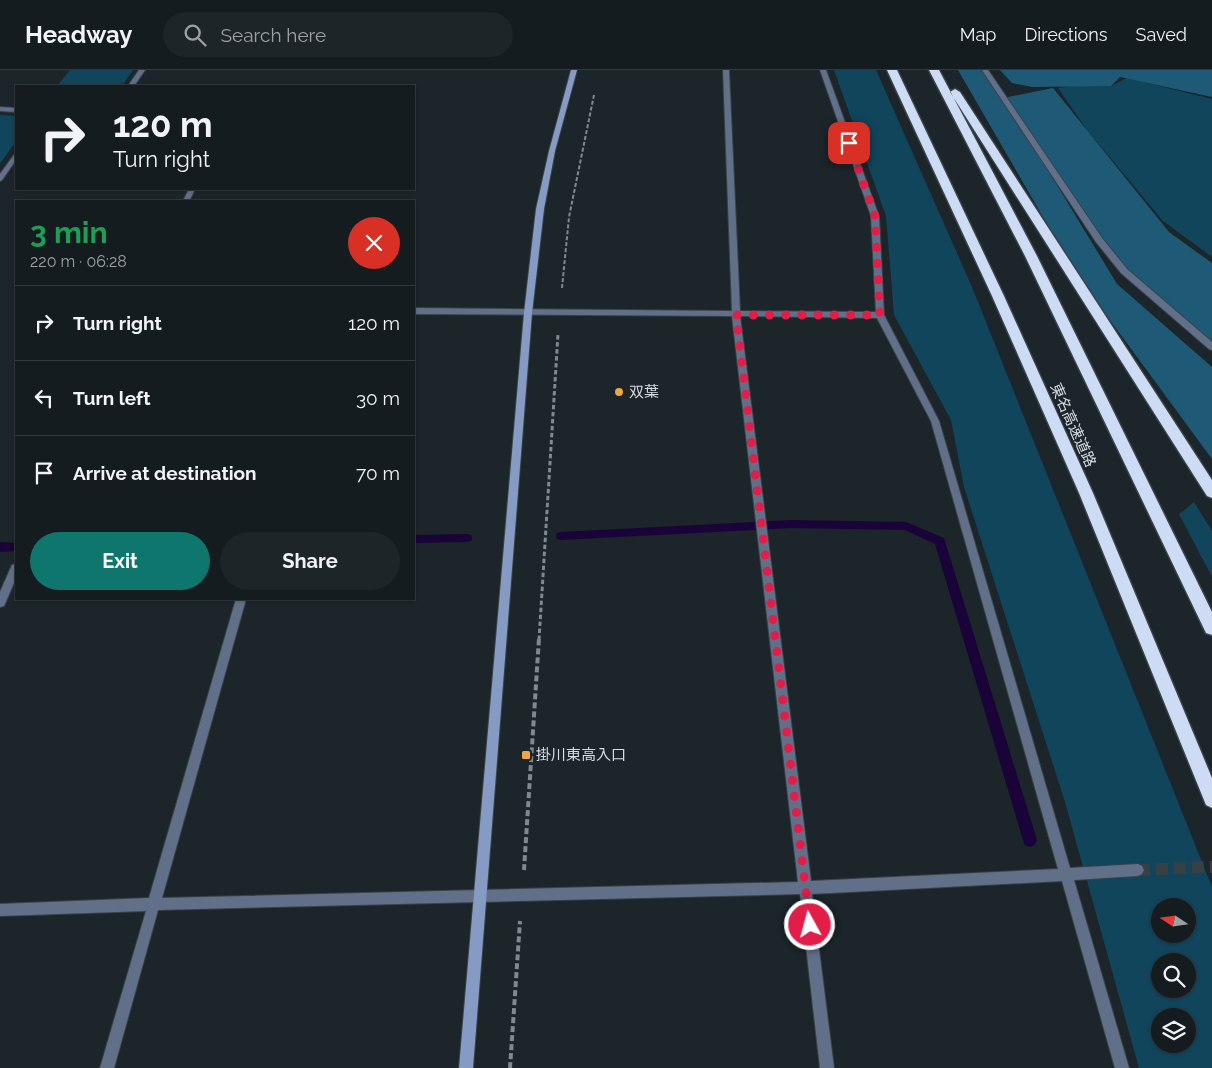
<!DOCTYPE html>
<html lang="en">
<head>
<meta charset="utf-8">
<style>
  :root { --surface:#141c20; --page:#1d2529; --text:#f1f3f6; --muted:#9da1a5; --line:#333a3e; --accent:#0f766e }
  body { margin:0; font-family:Raleway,"Noto Sans JP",sans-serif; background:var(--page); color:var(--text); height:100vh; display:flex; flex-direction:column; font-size:19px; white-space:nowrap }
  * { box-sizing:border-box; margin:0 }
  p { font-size:16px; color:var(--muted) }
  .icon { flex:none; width:28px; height:28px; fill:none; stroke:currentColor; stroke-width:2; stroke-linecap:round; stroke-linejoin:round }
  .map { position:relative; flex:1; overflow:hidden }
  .side { position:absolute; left:15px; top:130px; width:400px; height:400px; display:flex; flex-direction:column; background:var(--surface); border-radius:0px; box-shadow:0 1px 4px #0004,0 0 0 1px var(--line) }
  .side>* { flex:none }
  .top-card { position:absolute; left:15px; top:15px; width:400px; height:105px; border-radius:0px; box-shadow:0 1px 4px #0004,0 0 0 1px var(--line); background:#141c20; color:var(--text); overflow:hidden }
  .needle { width:32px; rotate:283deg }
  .tools { position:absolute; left:1151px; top:828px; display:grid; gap:10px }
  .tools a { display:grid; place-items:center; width:45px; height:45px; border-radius:50%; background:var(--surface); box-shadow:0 1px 4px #0004,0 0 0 1px var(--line); font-size:25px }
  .pin { position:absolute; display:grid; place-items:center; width:42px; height:42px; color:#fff; margin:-21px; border-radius:10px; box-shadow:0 2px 8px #0006 }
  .me { position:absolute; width:55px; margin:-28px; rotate:353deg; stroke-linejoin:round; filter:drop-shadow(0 0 4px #0008) }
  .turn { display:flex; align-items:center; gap:18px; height:105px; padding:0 15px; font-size:22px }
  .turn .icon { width:65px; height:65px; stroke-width:2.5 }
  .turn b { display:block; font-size:35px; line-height:42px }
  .round { display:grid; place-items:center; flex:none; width:52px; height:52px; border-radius:26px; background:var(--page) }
  .overview { display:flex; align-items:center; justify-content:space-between; height:85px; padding:0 15px }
  h1 { font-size:30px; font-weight:700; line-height:38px; color:#1e9e55 }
  .primary-button { display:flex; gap:10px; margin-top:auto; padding:10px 15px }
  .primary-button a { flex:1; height:58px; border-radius:30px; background:var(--accent); color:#fff; font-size:20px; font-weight:700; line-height:58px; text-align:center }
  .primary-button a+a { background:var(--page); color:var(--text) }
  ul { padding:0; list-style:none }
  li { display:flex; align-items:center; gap:15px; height:75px; padding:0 15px; border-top:1px solid var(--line) }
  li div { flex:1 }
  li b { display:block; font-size:19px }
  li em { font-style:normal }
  header { display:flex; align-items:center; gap:30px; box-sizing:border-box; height:70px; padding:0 25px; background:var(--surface); border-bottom:1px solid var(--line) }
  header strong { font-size:24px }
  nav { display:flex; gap:28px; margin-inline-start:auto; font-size:18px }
  .search { width:350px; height:45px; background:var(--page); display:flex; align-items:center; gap:12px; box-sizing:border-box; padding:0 18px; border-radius:28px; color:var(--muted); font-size:19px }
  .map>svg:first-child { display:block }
  .green { fill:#10455c; fill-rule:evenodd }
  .forest { fill:#1e5a76 }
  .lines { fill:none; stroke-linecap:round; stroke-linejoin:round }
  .stream { fill:#190338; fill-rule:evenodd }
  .street-tunnel { stroke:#374045; stroke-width:12; stroke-dasharray:12 6; stroke-linecap:butt }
  .street-casing { stroke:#394247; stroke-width:2 }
  .secondary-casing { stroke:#394247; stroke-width:2 }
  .highway-casing { stroke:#394247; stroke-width:3 }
  .path-far2 { stroke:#81898d; stroke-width:2; stroke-dasharray:4 2; stroke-linecap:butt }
  .path-far1 { stroke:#81898d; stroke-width:3; stroke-dasharray:4.5 2.5; stroke-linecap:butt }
  .path { stroke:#81898d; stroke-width:4; stroke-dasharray:6 3; stroke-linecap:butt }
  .street { fill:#626f89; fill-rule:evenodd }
  .secondary { fill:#869bc3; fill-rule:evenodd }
  .highway { fill:#cedbf4; fill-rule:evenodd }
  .route { stroke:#e11d48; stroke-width:9; stroke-dasharray:0 16.2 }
  .poi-dot { fill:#eea83c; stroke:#1b252a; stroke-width:2 }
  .labels { text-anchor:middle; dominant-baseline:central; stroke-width:5; stroke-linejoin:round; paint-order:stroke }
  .poi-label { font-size:15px; fill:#d6dce0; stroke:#1b252a; text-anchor:start }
  .street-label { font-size:15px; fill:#d6dce0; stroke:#1b252a }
</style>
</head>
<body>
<header>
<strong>Headway</strong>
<div class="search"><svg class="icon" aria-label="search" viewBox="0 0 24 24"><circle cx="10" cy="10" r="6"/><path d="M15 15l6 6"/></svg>Search here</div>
<nav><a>Map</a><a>Directions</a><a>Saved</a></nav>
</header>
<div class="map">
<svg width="1212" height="998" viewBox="0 0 1212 998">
  <rect width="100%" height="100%" fill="#1b252a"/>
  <!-- green -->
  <path class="green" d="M70,0H133L122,16H57Z
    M834,0H876L972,217L1212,817V998H1139L1065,732L964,417L951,350L894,245L886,146ZM1160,836H1188V864H1160ZM1160,891H1188V919H1160ZM1160,946H1188V974H1160Z
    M1127,8L1212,29V187L1163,151L1087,60L1058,18L1085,14L1111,16Z
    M0,45L16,46V71L0,94Z
    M1194,432L1212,461V507L1179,444Z"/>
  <!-- forest -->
  <path class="forest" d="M958,0H986L1003,28L1053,18L1169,162L1212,193V277L1124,201L1009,36L1117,214L1212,297V389L1076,204Z
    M1000,0H1212V27L1120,7L1111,16L1032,17L1012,13Z"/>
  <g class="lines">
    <!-- stream -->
    <path class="stream" d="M791,450L906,452L944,468L1037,770L1035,775L1030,777L1025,775L1023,770L935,474L905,460L791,458L561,470L557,469L556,466L557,463L561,462Z
      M467,464L471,465L472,468L471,471L467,472L414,473V465Z
      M0,472L16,473V481L0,482Z"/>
    <!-- street-tunnel -->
    <path class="street-tunnel" d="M1138,800L1212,797"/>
    <!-- street casing -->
    <g class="street-casing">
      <path id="street" d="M139,0H145L134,16H128Z
        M723,0H729L740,241L876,242L871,146L820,0H826L879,146L884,245L939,351L1070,798L1138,794L1142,796L1144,800L1142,804L1138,806L1074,810L1129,998H1115L1062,811L812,824L834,998H820L800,824L158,840L114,998H100L146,841L0,846V834L149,828L236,529H246L162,828L798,812L732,246L414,244V238L732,241ZM740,246L877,248L931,351L1058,799L811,811Z
        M982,0H988L1102,168L1127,199L1212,272V280L1209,279L1121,203L1096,172Z
        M0,37L16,38V42L0,41Z
        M16,84V90L2,110L0,111V104L14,85Z
        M189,119H195L189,131H183Z
        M16,494V508L4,536L0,537V522L12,495Z"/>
    </g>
    <!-- secondary casing -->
    <g class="secondary-casing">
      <path id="secondary" d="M571,0H577L555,81L544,139L532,243L473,998H459L524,243L536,139L549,81Z"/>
    </g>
    <!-- highway casing -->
    <g class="highway-casing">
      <path id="highway" d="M887,0H897L1004,226L1093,423L1212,708V738L1206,735L1079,423L992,226Z
        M929,0H939L1037,186L1212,542V565L1206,563L1025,186Z
        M955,19L960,22L1212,410V428L1207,426L950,22Z"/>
    </g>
    <!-- path-far2 -->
    <path class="path-far2" d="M562,218L569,147L594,25"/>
    <!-- path-far1 -->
    <path class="path-far1" d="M539,570L558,264"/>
    <!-- path -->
    <path class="path" d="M524,800L539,568
      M510,998L520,851"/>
    <!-- street -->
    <use href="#street" class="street"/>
    <!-- secondary -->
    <use href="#secondary" class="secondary"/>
    <!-- highway -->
    <use href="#highway" class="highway"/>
  </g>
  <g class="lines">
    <!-- route -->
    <path class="route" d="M810,855L736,245H880L875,146L849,73"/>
  </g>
  <!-- markers -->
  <g class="poi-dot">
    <circle cx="619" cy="322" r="5"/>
    <rect x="521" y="680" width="10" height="10" rx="2.5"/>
  </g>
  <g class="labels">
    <!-- poi labels -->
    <g class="poi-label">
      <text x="629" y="322">双葉</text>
      <text x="536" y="685">掛川東高入口</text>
    </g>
    <!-- street labels -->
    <g class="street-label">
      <text transform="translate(1073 355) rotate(66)">東名高速道路</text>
    </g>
  </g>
</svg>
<div class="tools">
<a><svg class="needle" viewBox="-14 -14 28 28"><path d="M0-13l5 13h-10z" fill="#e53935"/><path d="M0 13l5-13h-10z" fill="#9da1a5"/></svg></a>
<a><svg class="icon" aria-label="search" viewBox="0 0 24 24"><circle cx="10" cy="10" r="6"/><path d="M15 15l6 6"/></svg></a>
<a><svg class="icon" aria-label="layers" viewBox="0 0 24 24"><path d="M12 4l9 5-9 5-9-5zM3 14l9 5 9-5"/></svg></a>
</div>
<div class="pin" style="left:849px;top:73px;background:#d93025"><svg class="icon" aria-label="arrive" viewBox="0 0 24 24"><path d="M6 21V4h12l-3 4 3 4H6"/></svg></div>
<svg class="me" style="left:810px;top:855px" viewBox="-20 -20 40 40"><circle r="17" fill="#e11d48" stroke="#fff" stroke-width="3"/><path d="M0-11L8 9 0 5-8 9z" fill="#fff"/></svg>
<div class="top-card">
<div class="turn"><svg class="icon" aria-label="right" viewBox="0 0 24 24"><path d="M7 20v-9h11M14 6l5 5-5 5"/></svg><div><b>120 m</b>Turn right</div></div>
</div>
<section class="side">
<div class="overview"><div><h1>3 min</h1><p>220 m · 06:28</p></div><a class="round" style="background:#d93025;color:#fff"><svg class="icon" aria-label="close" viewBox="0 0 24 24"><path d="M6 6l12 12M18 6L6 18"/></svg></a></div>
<ul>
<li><svg class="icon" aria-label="right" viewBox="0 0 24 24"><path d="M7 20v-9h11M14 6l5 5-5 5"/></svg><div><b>Turn right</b></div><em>120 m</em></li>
<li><svg class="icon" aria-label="left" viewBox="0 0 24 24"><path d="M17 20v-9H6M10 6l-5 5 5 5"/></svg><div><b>Turn left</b></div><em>30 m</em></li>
<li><svg class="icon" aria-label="arrive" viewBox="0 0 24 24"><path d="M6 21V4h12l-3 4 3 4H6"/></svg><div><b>Arrive at destination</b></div><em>70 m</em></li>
</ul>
<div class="primary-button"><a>Exit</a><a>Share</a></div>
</section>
</div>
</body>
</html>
